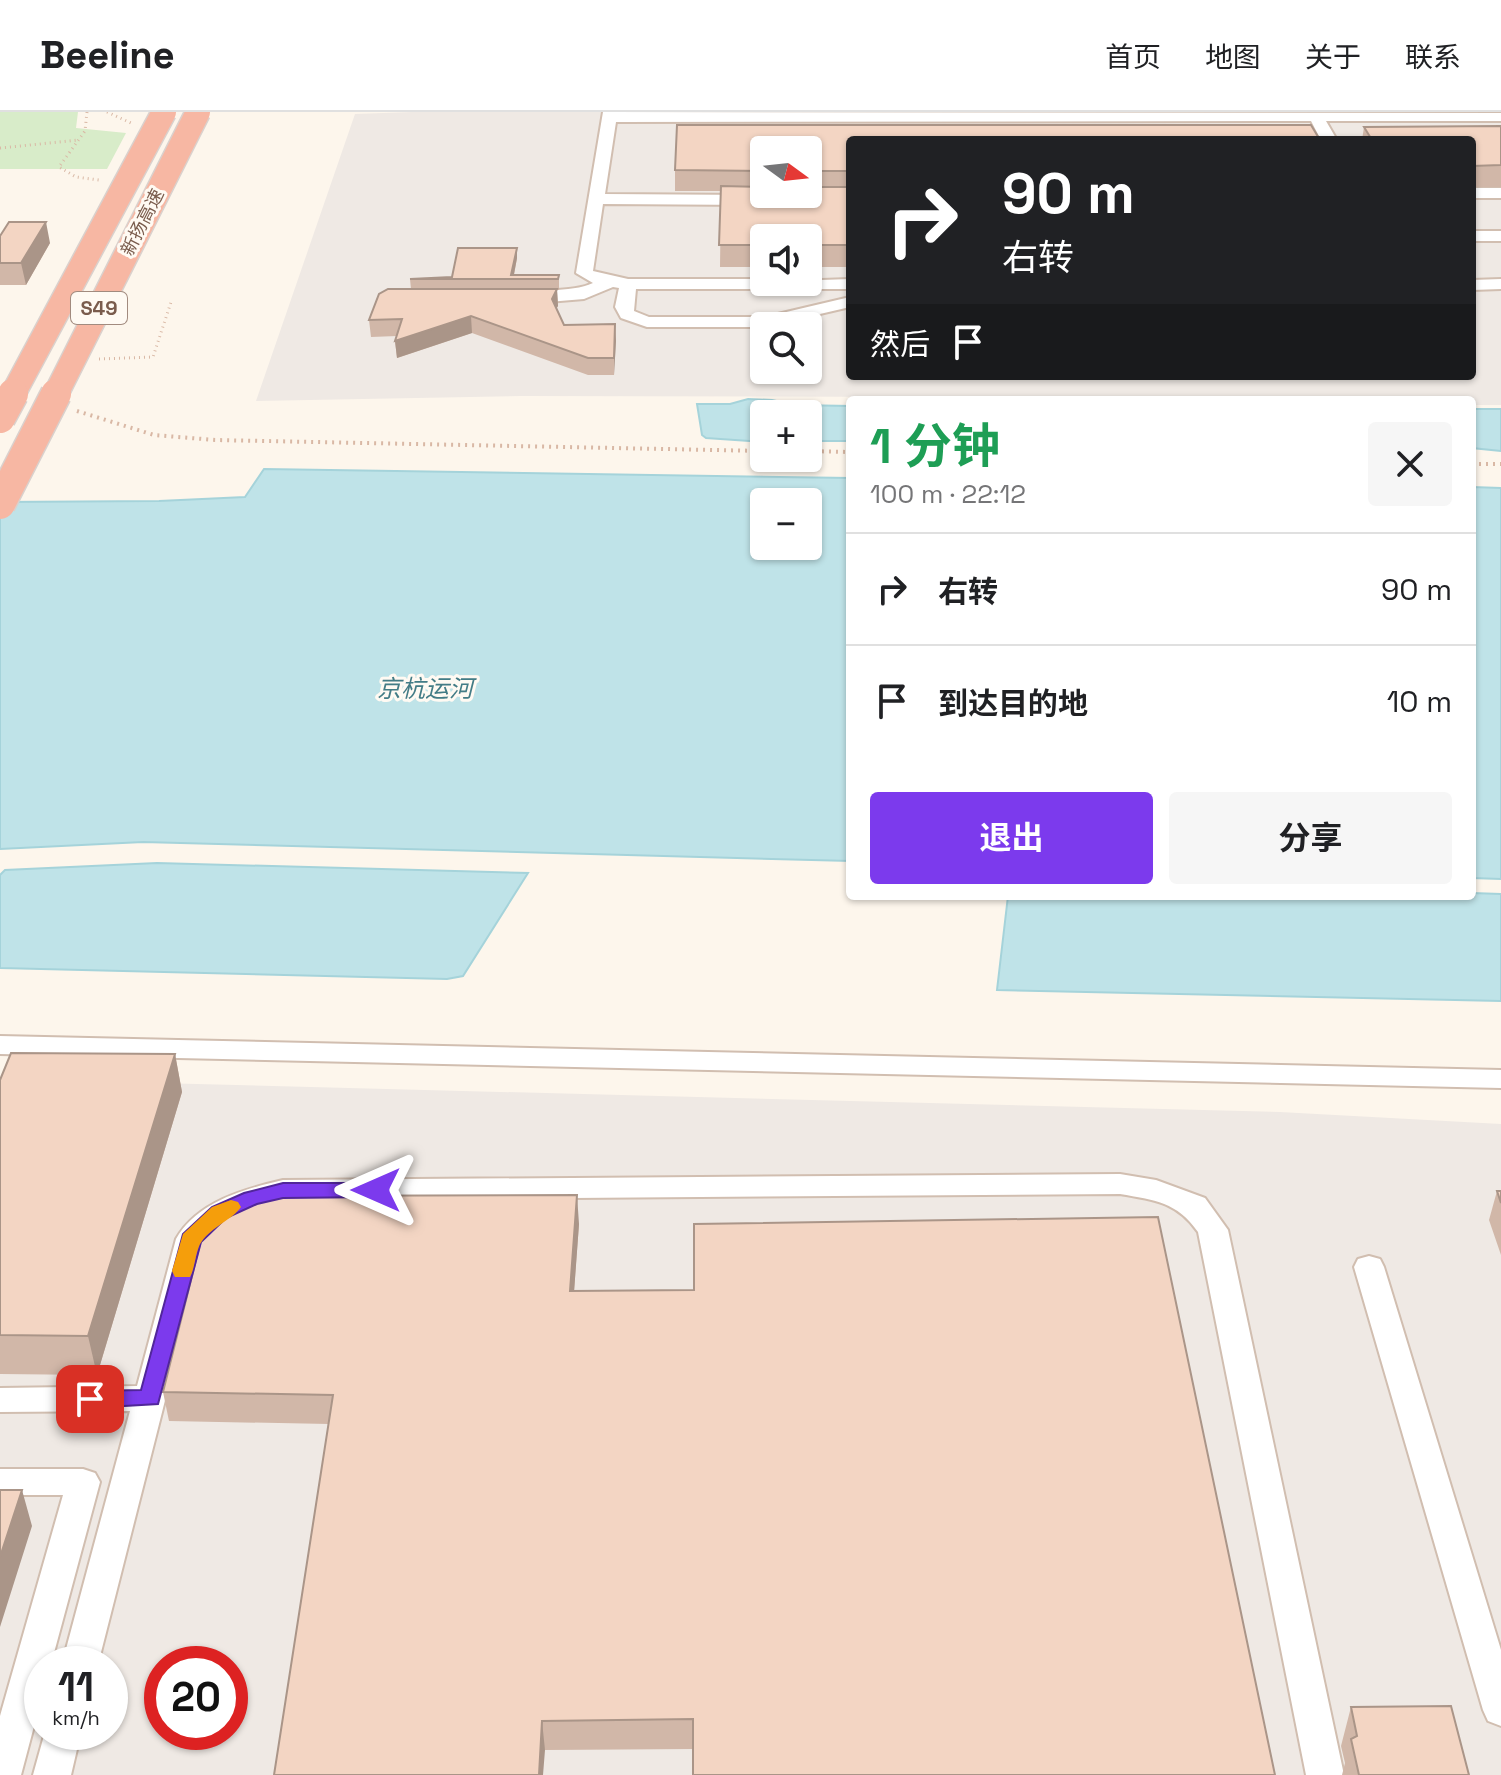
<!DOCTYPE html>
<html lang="zh">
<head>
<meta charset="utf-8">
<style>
  :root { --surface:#fff; --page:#f6f6f6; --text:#202124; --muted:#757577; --line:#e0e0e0; --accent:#7c3aed }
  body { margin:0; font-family:"Space Grotesk","Noto Sans SC",sans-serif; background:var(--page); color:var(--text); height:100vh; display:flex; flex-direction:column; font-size:30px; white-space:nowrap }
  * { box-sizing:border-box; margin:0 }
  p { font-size:26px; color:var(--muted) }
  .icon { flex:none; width:44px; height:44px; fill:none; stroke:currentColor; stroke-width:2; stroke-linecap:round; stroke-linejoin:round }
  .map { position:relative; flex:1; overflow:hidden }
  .sheet { position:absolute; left:846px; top:284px; width:630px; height:504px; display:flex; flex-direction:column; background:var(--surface); border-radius:8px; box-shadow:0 2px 6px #0004 }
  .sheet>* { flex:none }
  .guide { position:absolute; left:846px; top:24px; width:630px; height:244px; border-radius:8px; box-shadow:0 2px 6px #0004; background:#202124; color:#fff; overflow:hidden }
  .needle { width:52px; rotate:105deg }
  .buttons { position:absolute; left:750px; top:24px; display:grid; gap:16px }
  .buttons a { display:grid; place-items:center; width:72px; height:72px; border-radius:8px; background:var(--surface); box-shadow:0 2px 6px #0004; font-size:40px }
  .speed { position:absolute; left:24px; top:1534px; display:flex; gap:16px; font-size:40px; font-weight:700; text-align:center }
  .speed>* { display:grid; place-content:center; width:104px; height:104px; border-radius:50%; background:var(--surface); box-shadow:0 2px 6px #0004; line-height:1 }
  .speed small { font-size:20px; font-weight:400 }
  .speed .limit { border:12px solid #d22; background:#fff; color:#111 }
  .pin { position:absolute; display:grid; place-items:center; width:68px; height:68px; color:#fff; margin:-34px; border-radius:16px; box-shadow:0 4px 12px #0006 }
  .me { position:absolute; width:88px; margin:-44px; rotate:270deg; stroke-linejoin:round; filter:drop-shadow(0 0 6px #0008) }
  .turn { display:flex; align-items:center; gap:28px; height:168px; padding:0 24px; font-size:36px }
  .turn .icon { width:104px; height:104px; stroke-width:2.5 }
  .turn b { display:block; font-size:56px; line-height:68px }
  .then { display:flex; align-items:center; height:76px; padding:0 24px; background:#0003; gap:16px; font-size:30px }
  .round { display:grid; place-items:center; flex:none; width:84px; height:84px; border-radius:8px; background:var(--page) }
  .summary { display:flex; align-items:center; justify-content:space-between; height:136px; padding:0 24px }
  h1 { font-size:48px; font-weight:700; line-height:60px; color:#1e9e55 }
  .action { display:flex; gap:16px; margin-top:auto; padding:16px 24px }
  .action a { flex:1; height:92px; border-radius:8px; background:var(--accent); color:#fff; font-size:32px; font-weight:700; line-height:92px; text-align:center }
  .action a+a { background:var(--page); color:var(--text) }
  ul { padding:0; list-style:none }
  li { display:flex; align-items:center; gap:24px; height:112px; padding:0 24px; border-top:2px solid var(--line) }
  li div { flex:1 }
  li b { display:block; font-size:30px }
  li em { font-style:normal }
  header { display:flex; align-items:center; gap:48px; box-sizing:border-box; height:112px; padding:0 40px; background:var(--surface); border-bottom:2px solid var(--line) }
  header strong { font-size:38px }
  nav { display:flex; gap:44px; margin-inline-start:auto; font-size:28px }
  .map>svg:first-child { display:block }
  .industrial { fill:#efe9e4; fill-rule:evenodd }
  .green { fill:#d8ecc9 }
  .water { fill:#bfe3e8; stroke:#a5d3da; stroke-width:2; fill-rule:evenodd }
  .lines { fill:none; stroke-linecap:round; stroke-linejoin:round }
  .minor-casing { stroke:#d1beb0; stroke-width:4 }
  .path-far1 { stroke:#d9b8a5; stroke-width:3; stroke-dasharray:1 4; stroke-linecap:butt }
  .path { stroke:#d9b8a5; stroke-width:4; stroke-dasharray:2 5; stroke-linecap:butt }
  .minor { fill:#fff; fill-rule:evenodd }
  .highway-bridge-far1-casing { stroke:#dad1cd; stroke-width:27; stroke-linecap:butt }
  .highway-bridge-casing { stroke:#dad1cd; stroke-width:33; stroke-linecap:butt }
  .highway-bridge-far1 { stroke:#f7b7a3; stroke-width:24 }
  .highway-bridge { stroke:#f7b7a3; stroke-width:30 }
  .wall { fill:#d1b7a8; fill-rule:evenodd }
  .shaded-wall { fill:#aa9588 }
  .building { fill:#f3d5c3; stroke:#aa9588; stroke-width:2 }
  .route { fill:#7c3aed; stroke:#51269a; stroke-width:2 }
  .slow { fill:#f59e0b }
  .labels { text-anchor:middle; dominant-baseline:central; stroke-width:6; stroke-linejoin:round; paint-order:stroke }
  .far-street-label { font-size:18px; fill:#7a5c4d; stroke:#fffaf3 }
  .shield { fill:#fffaf3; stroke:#a28b7f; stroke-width:2 }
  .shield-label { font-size:20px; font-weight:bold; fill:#7a5c4d }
  .water-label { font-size:24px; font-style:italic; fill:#437c86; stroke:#fffaf3 }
</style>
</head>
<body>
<header>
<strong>Beeline</strong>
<nav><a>首页</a><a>地图</a><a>关于</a><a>联系</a></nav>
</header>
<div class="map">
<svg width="1501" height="1663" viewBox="0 0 1501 1663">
  <rect width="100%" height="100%" fill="#fdf6ec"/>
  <!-- industrial -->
  <path class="industrial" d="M412,0H1501V293H1472V288L917,285L521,284L256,289L355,2ZM850,28H1472V264H850ZM764,38H808V82H764ZM764,126H808V170H764ZM764,214H808V258H764Z
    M0,967L1280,1000L1501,1012V1663H0ZM42,1552H110V1620H42ZM162,1552H230V1620H162Z"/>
  <!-- green -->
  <path class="green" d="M0,0H78L76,16L126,21L107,57H0Z"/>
  <!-- water -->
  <path class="water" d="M748,287L772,288L795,293L850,294V329H808V302H764V330L706,326L702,323L697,292H730Z
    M1472,297H1501V339L1472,336Z
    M264,357L850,366V749L143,730L0,737V390L159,389L245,385ZM764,390H808V434H764Z
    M1472,375L1501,376V767L1472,766Z
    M157,751L528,761L463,864L447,867L0,856V763L5,758Z
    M1472,781L1501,782V889L997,878L1008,784H1472Z"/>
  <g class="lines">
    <!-- minor casing -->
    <g class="minor-casing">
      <path id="minor" d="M603,0L1501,1V9H1326L1337,28H1321L1311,9L616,10L605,82L754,83L762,88L754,93L603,92L593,159L628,167H764V170L850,167V177H636L634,199L649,205H765L850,185V195L764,215H647L621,206L615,195L619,176L613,175L584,187L524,192L515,187C530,174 571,182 593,171L576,161Z
        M1472,76H1501V86H1472Z
        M1472,119H1501V129H1472Z
        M1501,167V177L1472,178V168Z
        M0,924L1501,958V976L0,942Z
        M1120,1062L1156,1068L1205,1086L1228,1118L1344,1663H1306L1198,1120C1177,1090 1155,1088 1120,1082L283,1088C252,1096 228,1109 205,1131L98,1552H62L130,1299L0,1300V1276L137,1274L176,1127C197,1090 244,1077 283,1068Z
        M1369,1144L1380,1147L1384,1155L1501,1538V1614L1488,1609L1483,1598L1354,1155L1358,1147Z
        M0,1357H83L95,1361L100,1370L51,1552H42V1584L21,1663H0V1604L63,1383H0Z
        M45,1620H81L71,1663H33Z"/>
    </g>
    <!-- path-far1 -->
    <path class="path-far1" d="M87,0L85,19L59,55L76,65L99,68
      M107,0L131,11
      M0,36L79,28
      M99,247L153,245L172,187"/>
    <!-- path -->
    <path class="path" d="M77,299L154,323L215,328L764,339
      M808,339L850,340
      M1472,352H1501"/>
    <!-- minor -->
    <use href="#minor" class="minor"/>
    <!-- highway-bridge-far1 casing -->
    <g class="highway-bridge-far1-casing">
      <path id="highway-bridge-far1" d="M12,284L164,0
        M55,284L198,0"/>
    </g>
    <!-- highway-bridge casing -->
    <g class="highway-bridge-casing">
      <path id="highway-bridge" d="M0,306L13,282
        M0,392L56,282"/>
    </g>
    <!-- highway-bridge-far1 -->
    <use href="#highway-bridge-far1" class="highway-bridge-far1"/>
    <!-- highway-bridge -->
    <use href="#highway-bridge" class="highway-bridge"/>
  </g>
  <!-- wall -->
  <path class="wall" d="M677,13H1311L1320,28H850V155H808V126H764V155H720L721,79H675V58ZM764,38H808V82H764Z
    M1501,14V75H1472V28H1362L1364,15Z
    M0,124L50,131L26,173H0Z
    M517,136V146L514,163H559V178H557L558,194L556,196L564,213L615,212L614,263H588L472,221L397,246L395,229L397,224L371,225L369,208L411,177L410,167L452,165Z
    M175,942L182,980L97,1263L0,1262V968Z
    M1497,1079H1501V1143L1489,1108Z
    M579,1112L574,1179L694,1178L693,1637L545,1638L329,1312L169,1309L163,1280Z
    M1351,1595L1469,1663H1342L1345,1651L1341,1634Z"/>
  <!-- shaded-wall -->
  <path class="shaded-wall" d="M46,110L50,131L26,173L21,151Z
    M517,136V146L513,167L511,163Z
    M557,177L558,194L552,204V187Z
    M471,204L472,221L397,246L395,229Z
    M615,212L616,229L614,263V246Z
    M175,942L182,980L97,1263L88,1224Z
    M577,1083L579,1112L572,1208L570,1179Z
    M22,1378L32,1414L0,1515V1445Z
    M542,1609L545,1638L543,1663H539Z"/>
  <!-- building -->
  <path class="building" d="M677,13H1311L1320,28H850V59H808V38H764V59L675,58Z
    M1501,14V53L1472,54V28H1372L1364,15Z
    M721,74L764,75V82H808V75H850V133H808V126H764V133H719Z
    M9,110H46L21,151H0V124Z
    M458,136H517L511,163H559L558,167H410L452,165Z
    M388,177H557L552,187L564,213L615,212L614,246H588L471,204L395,229L402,207L369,208L379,182Z
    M11,941L175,942L88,1224L0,1223V968Z
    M1497,1079H1501V1091Z
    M577,1083L570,1179L694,1178V1112L1158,1105L1275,1663H693V1607L542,1609L539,1663H274L333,1283L163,1280L203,1120L256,1084Z
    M0,1378H22L0,1445Z
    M1451,1594L1469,1663H1359L1351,1627L1357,1624L1351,1595Z"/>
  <!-- route -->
  <path class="route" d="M283,1071H376L383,1073L386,1078L383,1083L376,1085L283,1086L257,1092L226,1106L201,1130L158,1292L90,1296L82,1293L79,1287L82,1281L90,1279L141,1278L183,1122L212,1095L244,1081Z"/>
  <!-- slow -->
  <path class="slow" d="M231,1088L238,1090L241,1095C233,1107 212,1115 202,1129C195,1138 196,1154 190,1165H175L172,1159L183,1122L212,1095Z"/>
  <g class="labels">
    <!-- far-street labels -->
    <g class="far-street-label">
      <text transform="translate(142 110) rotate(-63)">新扬高速</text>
    </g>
    <!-- shield labels -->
    <rect class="shield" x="71" y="180" width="56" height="32" rx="6"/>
    <g class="shield-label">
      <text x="99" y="196">S49</text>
    </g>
    <!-- water labels -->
    <g class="water-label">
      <text x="425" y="576">京杭运河</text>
    </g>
  </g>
</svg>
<div class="buttons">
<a><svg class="needle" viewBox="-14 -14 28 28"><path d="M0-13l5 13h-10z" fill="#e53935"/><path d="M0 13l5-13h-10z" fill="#757577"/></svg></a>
<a><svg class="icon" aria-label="sound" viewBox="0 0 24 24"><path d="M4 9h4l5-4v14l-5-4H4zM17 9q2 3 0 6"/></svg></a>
<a><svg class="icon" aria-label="search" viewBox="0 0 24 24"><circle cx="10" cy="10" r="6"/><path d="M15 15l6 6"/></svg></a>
<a>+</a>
<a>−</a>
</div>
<div class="speed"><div>11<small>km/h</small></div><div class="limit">20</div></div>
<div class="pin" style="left:90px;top:1287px;background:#d93025"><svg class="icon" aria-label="arrive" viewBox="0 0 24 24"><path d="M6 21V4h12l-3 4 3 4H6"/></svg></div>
<svg class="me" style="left:376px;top:1078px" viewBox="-20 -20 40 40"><path d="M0-17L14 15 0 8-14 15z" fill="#7c3aed" stroke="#fff" stroke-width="4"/></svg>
<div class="guide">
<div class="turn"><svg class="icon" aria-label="right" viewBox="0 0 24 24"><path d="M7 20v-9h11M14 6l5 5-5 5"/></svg><div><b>90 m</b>右转</div></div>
<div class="then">然后<svg class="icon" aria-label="arrive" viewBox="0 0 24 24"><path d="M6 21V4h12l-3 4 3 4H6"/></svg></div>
</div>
<section class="sheet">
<div class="summary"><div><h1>1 分钟</h1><p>100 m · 22:12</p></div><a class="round"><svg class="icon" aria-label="close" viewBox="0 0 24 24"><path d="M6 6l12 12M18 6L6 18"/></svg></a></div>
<ul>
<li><svg class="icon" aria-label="right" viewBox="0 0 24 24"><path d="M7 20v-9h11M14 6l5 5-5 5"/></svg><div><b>右转</b></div><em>90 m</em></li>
<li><svg class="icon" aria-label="arrive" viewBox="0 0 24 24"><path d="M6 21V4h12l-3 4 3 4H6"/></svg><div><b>到达目的地</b></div><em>10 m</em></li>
</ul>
<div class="action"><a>退出</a><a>分享</a></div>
</section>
</div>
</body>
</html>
